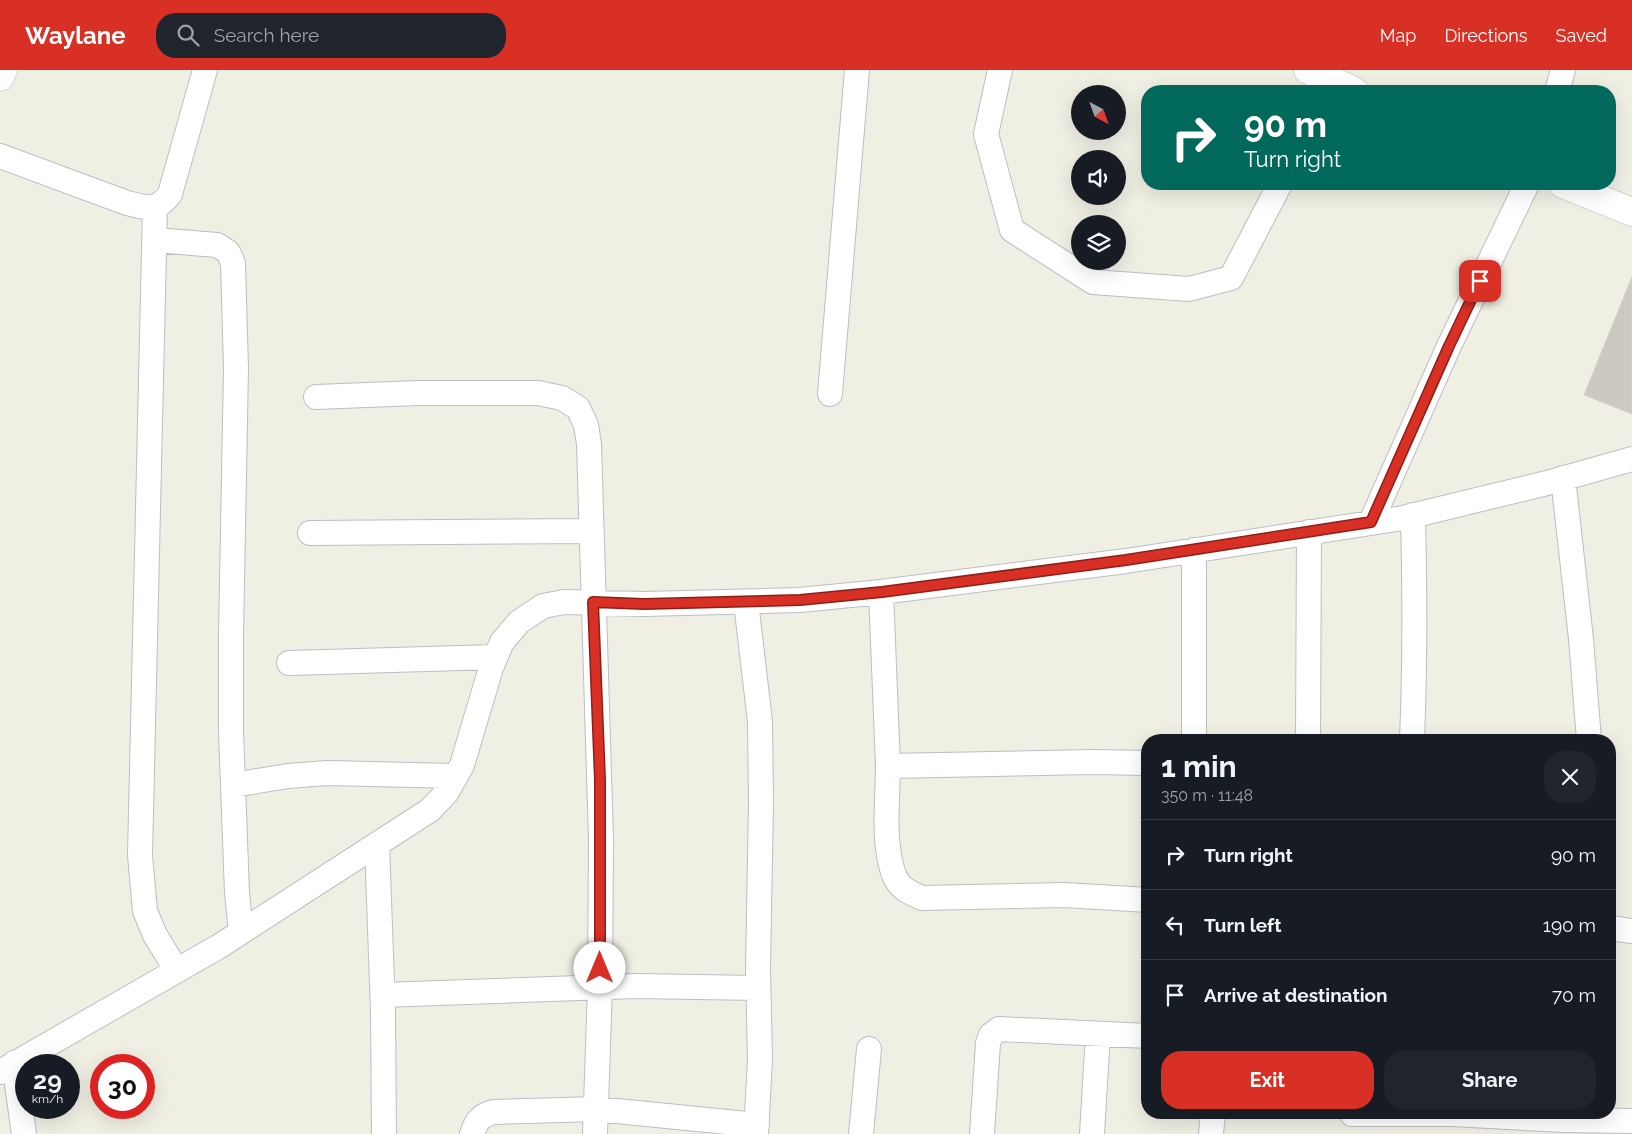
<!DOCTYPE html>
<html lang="en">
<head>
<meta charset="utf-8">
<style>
  :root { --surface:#171b24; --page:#20242c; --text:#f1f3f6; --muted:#9ea1a6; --line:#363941; --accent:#d93025 }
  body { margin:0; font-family:Raleway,sans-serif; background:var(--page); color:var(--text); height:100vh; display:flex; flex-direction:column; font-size:19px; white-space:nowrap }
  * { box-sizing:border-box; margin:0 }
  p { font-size:16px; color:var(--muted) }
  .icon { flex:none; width:28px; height:28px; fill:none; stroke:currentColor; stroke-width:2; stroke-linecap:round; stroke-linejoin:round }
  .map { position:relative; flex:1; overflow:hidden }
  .sheet { position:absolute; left:1141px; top:664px; width:475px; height:385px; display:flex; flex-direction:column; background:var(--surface); border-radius:20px; box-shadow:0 5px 20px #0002 }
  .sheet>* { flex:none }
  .top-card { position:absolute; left:1141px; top:15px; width:475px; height:105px; border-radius:20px; box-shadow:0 5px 20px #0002; background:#00695c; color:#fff; overflow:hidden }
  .needle { width:32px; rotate:139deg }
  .controls { position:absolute; left:1071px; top:15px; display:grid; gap:10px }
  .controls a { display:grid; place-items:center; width:55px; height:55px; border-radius:50%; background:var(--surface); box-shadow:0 5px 20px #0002; font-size:25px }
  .speed { position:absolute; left:15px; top:984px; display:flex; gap:10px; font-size:25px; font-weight:700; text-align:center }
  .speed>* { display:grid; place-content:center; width:65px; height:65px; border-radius:50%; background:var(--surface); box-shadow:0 5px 20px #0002; line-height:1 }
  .speed small { font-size:12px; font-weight:400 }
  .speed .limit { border:8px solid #d22; background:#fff; color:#111 }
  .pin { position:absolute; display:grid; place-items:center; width:42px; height:42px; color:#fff; margin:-21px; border-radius:10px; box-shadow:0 2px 8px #0006 }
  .me { position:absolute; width:55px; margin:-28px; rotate:0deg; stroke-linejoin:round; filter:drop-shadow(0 0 4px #0008) }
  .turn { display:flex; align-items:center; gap:18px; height:105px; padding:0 20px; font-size:22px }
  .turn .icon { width:65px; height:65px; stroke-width:2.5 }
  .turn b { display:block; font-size:35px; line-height:42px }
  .round { display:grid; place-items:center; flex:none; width:52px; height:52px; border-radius:20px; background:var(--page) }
  .overview { display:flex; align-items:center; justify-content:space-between; height:85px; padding:0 20px }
  h1 { font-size:30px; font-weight:700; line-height:38px }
  .action { display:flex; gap:10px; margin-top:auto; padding:10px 20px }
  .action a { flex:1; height:58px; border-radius:20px; background:var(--accent); color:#fff; font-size:20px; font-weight:700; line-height:58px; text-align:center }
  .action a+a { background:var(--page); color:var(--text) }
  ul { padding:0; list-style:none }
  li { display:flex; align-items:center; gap:15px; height:70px; padding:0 20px; border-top:1px solid var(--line) }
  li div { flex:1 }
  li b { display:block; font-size:19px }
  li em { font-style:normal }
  header { display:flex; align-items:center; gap:30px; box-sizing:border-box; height:70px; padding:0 25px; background:var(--accent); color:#fff }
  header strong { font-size:24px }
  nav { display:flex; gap:28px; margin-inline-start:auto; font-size:18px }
  .search { width:350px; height:45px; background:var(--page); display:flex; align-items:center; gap:12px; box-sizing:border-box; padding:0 18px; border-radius:20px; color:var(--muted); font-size:19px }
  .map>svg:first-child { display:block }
  .building { fill:#cbc9c1; stroke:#d6d2c2 }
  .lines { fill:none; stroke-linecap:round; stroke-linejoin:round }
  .minor-casing { stroke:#bcbec4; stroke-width:26 }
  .tertiary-casing { stroke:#bcbec4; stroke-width:29 }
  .minor { stroke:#fff; stroke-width:24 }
  .tertiary { stroke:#fff; stroke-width:28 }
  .route-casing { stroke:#8d1f18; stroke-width:12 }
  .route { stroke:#d93025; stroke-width:9 }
</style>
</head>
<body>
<header>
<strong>Waylane</strong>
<div class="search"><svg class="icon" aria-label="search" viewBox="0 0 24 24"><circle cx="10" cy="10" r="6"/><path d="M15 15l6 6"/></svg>Search here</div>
<nav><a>Map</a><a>Directions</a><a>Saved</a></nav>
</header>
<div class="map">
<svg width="1632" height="1064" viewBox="0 0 1632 1064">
  <rect width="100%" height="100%" fill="#f0efe4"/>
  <!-- building -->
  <path class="building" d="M1632,207V344L1584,325Z"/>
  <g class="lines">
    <!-- minor casing -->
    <g class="minor-casing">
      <path id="minor" d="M1000,0L986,64L1012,160L1093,212L1189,219L1231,208L1280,114
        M1557,21L1563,0
        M0,86L127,133C146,138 157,142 170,124L205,0
        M155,137L140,785L145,841L155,865L177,901
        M155,170L217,175L228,182L233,193L236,298L231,565V662L237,823L241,862
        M830,324L857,0
        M316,327L418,323H538L562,328L578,338L586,355L589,374L601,769L600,917L595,1064
        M1563,408L1581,569L1589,670
        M1371,452L1449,276L1527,114
        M310,463L591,461
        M1194,480V670
        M881,522C883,580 886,637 888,695C888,731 882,771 894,805C899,818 910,823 922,828L1064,825L1148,830
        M746,532L760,652L761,732L758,899L760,989L756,1064
        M289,593L496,587
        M1308,670L1309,462
        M1412,670C1415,595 1415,520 1413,445
        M888,696L1093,692L1148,693
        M233,715L288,706L327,703L456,706
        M377,774L383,941L384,1064
        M1610,858L1632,861
        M383,925L636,916L758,918
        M14,993L24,1064
        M0,1002L218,877L430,740L447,722L462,695L491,598L502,572L519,552L543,536L564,532L644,534L800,530L881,522L1126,491L1403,448L1547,413L1632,389
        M1352,1044H1453L1563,1050L1632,1051
        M472,1064C476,1051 481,1045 494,1042L597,1039L757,1055
        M861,1064L869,979
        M982,1064L988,973L991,965L999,959L1148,966
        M1092,1064L1098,964
        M1211,1064L1213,1042"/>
    </g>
    <!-- tertiary casing -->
    <g class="tertiary-casing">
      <path id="tertiary" d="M1308,0L1354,21
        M0,7L3,0
        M1563,114L1632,142"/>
    </g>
    <!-- minor -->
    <use href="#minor" class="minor"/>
    <!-- tertiary -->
    <use href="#tertiary" class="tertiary"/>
  </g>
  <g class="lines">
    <!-- route casing -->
    <g class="route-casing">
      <path id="route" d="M600,898V710L593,532L644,534L800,530L882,522L1126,490L1371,452L1449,276L1480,211"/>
    </g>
    <!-- route -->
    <use href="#route" class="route"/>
  </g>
</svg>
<div class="controls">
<a><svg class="needle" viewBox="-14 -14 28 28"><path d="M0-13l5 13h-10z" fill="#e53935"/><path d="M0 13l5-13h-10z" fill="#9ea1a6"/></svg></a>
<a><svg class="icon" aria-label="sound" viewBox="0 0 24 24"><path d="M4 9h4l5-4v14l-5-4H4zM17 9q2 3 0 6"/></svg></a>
<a><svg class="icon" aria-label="layers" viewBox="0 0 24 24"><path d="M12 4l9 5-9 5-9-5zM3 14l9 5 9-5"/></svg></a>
</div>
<div class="speed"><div>29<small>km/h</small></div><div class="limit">30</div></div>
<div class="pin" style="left:1480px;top:211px;background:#d93025"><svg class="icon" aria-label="arrive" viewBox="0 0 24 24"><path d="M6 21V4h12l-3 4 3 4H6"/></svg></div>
<svg class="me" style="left:600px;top:898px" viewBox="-20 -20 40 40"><circle r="19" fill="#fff"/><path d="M0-13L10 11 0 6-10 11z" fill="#d93025"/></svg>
<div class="top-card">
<div class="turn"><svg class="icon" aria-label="right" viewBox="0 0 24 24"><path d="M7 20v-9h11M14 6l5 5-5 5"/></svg><div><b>90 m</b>Turn right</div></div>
</div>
<section class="sheet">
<div class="overview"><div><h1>1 min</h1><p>350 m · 11:48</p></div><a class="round"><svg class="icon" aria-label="close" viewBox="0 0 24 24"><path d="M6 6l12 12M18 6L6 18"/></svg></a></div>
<ul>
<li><svg class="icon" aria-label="right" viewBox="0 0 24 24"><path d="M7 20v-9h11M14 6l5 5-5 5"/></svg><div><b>Turn right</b></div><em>90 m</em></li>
<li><svg class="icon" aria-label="left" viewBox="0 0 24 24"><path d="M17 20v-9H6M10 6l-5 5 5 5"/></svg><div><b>Turn left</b></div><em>190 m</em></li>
<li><svg class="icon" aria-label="arrive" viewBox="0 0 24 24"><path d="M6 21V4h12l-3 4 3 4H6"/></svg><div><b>Arrive at destination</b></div><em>70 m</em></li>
</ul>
<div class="action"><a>Exit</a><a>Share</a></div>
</section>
</div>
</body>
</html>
